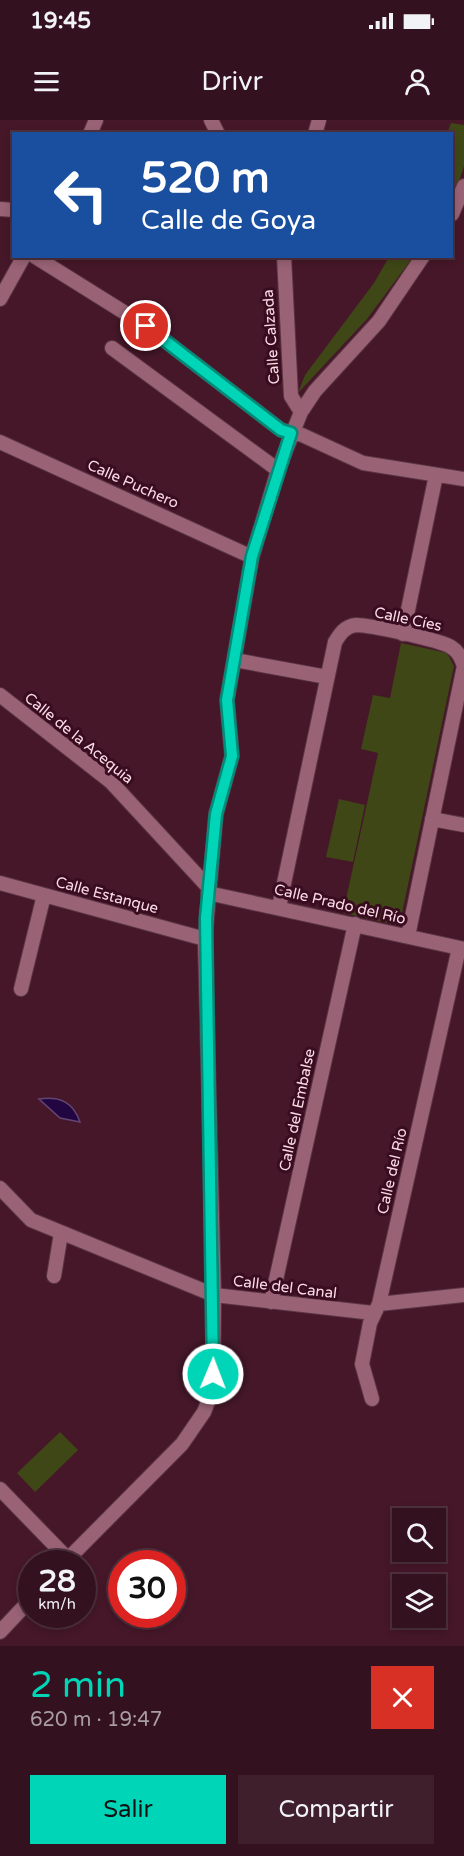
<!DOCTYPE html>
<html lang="es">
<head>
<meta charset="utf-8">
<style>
  :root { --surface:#34111f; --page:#3f1f2c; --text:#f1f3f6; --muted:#a99da4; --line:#4e313d; --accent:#00d5b7 }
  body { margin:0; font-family:"Varela Round",sans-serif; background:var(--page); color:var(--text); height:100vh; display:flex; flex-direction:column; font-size:22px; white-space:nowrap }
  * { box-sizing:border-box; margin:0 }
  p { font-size:20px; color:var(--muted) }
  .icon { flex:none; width:33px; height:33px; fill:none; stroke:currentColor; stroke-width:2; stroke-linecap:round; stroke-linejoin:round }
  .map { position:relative; height:1526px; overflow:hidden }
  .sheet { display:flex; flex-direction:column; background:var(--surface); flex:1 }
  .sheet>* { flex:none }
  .hud { position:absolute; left:12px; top:12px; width:441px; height:126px; border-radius:0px; box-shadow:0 3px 9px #0003,0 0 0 2px var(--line); background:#1a4fa0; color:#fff; overflow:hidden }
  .buttons { position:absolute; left:392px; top:1388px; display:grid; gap:12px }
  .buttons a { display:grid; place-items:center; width:54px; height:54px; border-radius:0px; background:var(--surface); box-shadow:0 3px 9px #0003,0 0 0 2px var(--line); font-size:30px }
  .speed { position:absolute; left:18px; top:1430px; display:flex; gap:12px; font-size:30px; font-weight:700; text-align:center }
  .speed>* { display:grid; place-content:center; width:78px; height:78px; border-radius:50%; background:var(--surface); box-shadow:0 3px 9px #0003,0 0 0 2px var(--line); line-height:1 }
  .speed small { font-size:15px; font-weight:400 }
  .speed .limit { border:9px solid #d22; background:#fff; color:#111 }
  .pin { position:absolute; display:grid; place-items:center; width:51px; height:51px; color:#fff; margin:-26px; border:3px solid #fff; border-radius:50%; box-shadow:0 2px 6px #0007 }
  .me { position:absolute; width:66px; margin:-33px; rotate:1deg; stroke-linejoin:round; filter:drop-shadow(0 0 4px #0008) }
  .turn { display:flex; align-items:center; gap:21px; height:126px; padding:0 30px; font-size:27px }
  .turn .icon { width:78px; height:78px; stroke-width:2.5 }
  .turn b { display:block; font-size:42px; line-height:51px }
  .round { display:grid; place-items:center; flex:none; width:63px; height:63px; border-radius:0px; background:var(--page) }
  .summary { display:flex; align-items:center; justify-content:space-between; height:102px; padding:0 30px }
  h1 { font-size:36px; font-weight:600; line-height:45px; color:var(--accent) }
  .action { display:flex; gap:12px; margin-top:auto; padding:12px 30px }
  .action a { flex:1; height:69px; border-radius:0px; background:var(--accent); color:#111; font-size:24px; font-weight:600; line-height:69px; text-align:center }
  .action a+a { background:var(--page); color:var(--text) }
  .status { display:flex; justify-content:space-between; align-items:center; height:42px; padding:0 30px; background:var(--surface); direction:ltr }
  .status svg { height:16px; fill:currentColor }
  header { display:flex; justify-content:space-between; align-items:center; height:78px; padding:0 30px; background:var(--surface); font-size:27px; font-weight:600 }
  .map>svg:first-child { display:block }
  .green { fill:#3f4716 }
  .water { fill:#220642; stroke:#634673; stroke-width:1.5 }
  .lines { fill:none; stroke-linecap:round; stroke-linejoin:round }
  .minor-casing { stroke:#5b3545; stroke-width:16 }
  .minor { stroke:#996375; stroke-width:14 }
  .route-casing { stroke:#008a77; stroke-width:15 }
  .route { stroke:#00d5b7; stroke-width:10 }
  .labels { text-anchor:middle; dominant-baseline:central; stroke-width:6; stroke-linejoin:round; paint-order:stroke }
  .street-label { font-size:15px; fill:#fbdce5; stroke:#390c20 }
</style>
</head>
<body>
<div class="status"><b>19:45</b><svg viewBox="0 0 49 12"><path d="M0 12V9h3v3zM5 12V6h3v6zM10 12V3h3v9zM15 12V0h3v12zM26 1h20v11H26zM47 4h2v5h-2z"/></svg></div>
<header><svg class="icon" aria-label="menu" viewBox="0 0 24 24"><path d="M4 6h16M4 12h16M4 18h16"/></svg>Drivr<svg class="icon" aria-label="person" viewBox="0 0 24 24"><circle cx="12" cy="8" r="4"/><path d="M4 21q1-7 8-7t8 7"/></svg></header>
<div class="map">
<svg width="464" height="1526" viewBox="0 0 464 1526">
  <rect width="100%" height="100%" fill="#451729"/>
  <!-- green -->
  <path class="green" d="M451,3L464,5V46L452,83V14H447Z
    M389,137H413L367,199L298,273L305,255L374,163Z
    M401,523L447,533L454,546L401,798L392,804L343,793L378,633L361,629L373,575L390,578Z
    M339,679L365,685L353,742L326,737Z
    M60,1312L78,1330L35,1372L17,1353Z"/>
  <!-- water -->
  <path class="water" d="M39,979C60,976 73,982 80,1002L60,998Z"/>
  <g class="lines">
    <!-- minor casing -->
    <g class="minor-casing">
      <path id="minor" d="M211,0L218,14
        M90,14L96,0
        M315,14L319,0
        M0,89L14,90
        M452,94L464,66
        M34,136L146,206L281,310L302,315L363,343L464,359
        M284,136L291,276L301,292
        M0,179L24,136
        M112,228L278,350
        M0,322L252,437
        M403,514L436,355
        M235,540L327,557
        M0,575L111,662L209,768
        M432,699L464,705
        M0,763L205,819
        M208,773L464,829
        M279,787L335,522C340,514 345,506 356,505C370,505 440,520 451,527C459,532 461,538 464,546L408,816
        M21,869L44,775
        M0,1068L31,1100L214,1175L373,1193
        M54,1156L61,1113
        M271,1182L355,804
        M379,1184L464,1175
        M372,1279L362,1244L370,1203L379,1184L459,828
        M0,1369L68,1439
        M64,1443L182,1324L204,1292L213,1269L214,1175L205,819L216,694L232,636L227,580L252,437L278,350L301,292L315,271L379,201L423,136
        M0,1512L32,1478"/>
    </g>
    <!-- minor -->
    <use href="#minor" class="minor"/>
  </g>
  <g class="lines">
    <!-- route casing -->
    <g class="route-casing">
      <path id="route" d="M146,206L281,310L291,313L252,436L227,580L232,636L216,694L206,798L213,1254"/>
    </g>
    <!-- route -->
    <use href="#route" class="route"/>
  </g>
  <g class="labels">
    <!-- street labels -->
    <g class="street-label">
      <text transform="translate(271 217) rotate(-94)">Calle Calzada</text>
      <text transform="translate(133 364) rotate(24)">Calle Puchero</text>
      <text transform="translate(408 499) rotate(12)">Calle Cíes</text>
      <text transform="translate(79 618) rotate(39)">Calle de la Acequia</text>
      <text transform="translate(107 775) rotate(15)">Calle Estanque</text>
      <text transform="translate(340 784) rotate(13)">Calle Prado del Río</text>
      <text transform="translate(297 990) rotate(-78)">Calle del Embalse</text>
      <text transform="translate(392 1051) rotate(-77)">Calle del Río</text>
      <text transform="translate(285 1167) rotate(7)">Calle del Canal</text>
    </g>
  </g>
</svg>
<div class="buttons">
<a><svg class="icon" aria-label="search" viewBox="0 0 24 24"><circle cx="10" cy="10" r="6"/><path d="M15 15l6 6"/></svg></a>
<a><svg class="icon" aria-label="layers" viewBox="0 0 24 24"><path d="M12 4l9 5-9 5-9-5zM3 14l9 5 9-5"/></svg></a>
</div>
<div class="speed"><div>28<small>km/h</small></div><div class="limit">30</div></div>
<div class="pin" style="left:146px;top:206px;background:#d93025"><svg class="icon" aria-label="arrive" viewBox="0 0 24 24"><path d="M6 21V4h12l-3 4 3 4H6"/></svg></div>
<svg class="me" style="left:213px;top:1254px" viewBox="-20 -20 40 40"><circle r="17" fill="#00d5b7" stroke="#fff" stroke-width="3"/><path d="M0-11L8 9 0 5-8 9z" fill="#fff"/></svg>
<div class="hud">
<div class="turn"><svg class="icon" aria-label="left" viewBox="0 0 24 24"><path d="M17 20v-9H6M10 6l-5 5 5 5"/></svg><div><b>520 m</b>Calle de Goya</div></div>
</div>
</div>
<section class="sheet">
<div class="summary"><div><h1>2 min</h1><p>620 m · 19:47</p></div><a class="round" style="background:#d93025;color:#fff"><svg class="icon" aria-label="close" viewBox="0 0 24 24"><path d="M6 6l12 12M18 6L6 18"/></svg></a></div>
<div class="action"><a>Salir</a><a>Compartir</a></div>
</section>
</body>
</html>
